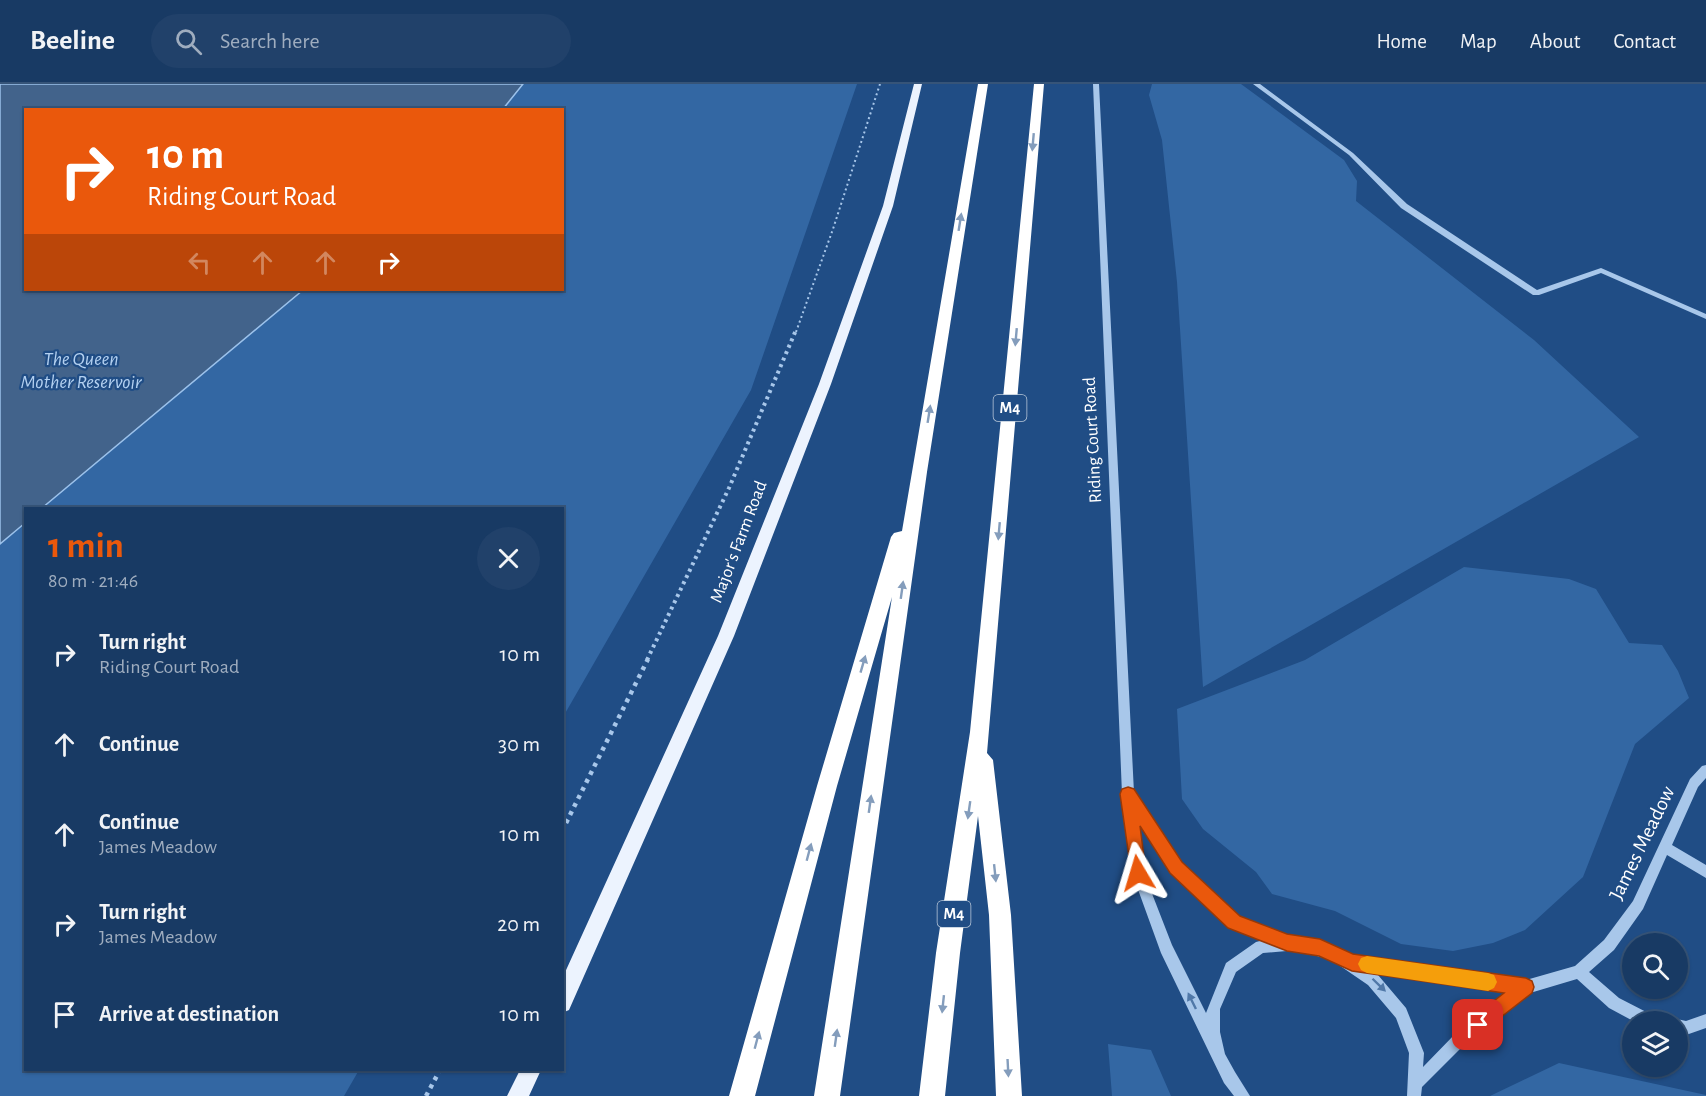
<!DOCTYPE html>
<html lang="en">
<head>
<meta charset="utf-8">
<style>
  :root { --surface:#183a64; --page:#21416a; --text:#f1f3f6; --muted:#9fadbf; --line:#365478; --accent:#ea580c }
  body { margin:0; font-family:"Alegreya Sans",sans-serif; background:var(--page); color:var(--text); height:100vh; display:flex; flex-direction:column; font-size:22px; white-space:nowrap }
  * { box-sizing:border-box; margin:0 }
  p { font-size:20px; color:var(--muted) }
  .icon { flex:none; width:33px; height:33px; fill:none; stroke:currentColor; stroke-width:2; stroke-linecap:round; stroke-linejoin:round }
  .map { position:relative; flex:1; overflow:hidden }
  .side { position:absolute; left:24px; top:423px; width:540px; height:564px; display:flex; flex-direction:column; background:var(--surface); border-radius:0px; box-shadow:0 2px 4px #0004,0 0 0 2px var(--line) }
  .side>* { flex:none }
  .banner { position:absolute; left:24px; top:24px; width:540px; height:183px; border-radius:0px; box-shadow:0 2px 4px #0004,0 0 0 2px var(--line); background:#ea580c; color:#fff; overflow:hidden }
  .fabs { position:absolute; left:1622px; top:849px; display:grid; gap:12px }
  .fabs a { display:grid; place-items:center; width:66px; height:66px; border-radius:50%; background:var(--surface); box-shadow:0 2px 4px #0004,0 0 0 2px var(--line); font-size:30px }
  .pin { position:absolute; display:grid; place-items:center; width:51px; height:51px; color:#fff; margin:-26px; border-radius:12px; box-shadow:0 3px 9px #0006 }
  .me { position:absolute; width:66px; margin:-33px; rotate:353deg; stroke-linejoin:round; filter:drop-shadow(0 0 4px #0008) }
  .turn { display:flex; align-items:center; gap:21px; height:126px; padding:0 24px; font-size:27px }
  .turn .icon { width:78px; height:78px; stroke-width:2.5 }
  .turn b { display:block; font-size:42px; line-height:51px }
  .lanes { display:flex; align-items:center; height:57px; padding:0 24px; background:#0003; justify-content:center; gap:30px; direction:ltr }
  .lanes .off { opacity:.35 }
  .round { display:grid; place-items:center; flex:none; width:63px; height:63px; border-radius:32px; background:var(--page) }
  .headline { display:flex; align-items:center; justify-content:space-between; height:102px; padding:0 24px }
  h1 { font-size:36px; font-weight:600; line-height:45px; color:var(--accent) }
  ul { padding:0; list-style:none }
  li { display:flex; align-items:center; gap:18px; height:90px; padding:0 24px }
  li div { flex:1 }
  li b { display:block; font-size:22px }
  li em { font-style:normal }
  header { display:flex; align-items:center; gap:36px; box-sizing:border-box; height:84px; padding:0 30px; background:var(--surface); border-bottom:2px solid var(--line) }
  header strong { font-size:28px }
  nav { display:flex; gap:33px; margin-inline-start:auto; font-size:21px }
  .search { width:420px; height:54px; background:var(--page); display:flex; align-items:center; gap:15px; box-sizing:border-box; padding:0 21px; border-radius:33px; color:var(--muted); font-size:22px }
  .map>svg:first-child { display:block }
  .green { fill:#3367a3 }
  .water { fill:#42638b; stroke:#9cc2eb; stroke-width:1.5 }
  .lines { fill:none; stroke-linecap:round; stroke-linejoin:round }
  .path-far2 { stroke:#a8c7ea; stroke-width:2; stroke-dasharray:2 3; stroke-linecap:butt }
  .path-far1 { stroke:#a8c7ea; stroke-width:4; stroke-dasharray:3 4; stroke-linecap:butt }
  .path { stroke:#a8c7ea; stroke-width:4.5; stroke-dasharray:4 5; stroke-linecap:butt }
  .minor { fill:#a8c7ea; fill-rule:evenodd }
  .major { fill:#ecf3fe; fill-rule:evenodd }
  .highway { fill:#fff; fill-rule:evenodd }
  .oneway { fill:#849dbc }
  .oneway2 { fill:#5078a8 }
  .route { fill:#ea580c; stroke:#983908; stroke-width:1.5 }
  .slow { fill:#f59e0b }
  .labels { text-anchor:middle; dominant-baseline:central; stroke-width:4.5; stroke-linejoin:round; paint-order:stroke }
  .shield { fill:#204d85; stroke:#bccada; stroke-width:1.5 }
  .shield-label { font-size:16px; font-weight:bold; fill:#fff }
  .street-label { font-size:18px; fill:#fff; stroke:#204d85 }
  .water-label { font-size:20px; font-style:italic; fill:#b4d1f1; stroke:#204d85 }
  .near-street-label { font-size:21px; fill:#fff; stroke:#204d85 }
</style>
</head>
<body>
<header>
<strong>Beeline</strong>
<div class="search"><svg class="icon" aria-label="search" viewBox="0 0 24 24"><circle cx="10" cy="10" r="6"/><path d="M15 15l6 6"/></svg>Search here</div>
<nav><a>Home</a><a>Map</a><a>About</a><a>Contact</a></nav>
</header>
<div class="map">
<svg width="1706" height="1012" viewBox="0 0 1706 1012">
  <rect width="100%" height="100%" fill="#204d85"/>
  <!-- green -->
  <path class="green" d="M523,0H857L751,306L563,633L562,424H42L303,206H562V26L503,25Z
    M1152,0H1241L1344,76L1357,97L1356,117L1534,256L1639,353L1203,603L1177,198L1162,56L1149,11Z
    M25,439L26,986H359L344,1012H0V460Z
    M1464,483L1569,495L1596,505L1629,559L1662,561L1678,587L1689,614L1635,660L1583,793L1525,846L1493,859L1453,867L1401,860L1335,827L1272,810L1256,788L1203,745L1182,715L1177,625L1305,576Z
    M1108,960L1151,966L1171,1012H1112Z
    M1559,979L1706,1011V1012H1490Z"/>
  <!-- water -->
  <path class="water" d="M0,0H523L503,25L26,26V206H303L42,424H26L25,439L0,460Z"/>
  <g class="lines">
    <!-- path-far2 -->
    <path class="path-far2" d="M796,248L833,145L880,0"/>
    <!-- path-far1 -->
    <path class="path-far1" d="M647,576L729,404L796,246"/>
    <!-- path -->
    <path class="path" d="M562,747L648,575
      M426,1012L440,986"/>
    <!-- minor -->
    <path class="minor" d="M1093,0H1099L1134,709L1181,779L1239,833L1290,854C1307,853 1336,864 1350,873L1354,871L1526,896L1575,882L1604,856L1633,817L1690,695L1702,682L1706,681V694L1698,703L1672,761L1706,781V794L1667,771L1643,825L1614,866L1589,888L1619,914L1656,933L1658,938H1635L1609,924L1577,895L1530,909L1466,959L1422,1003L1421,1012H1407L1409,969L1396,934L1368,901L1333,877L1298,866L1263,869L1236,888L1220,925V948L1225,970L1235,988L1250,1012H1234L1224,999L1161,869L1132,789L1122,710ZM1137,735L1171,787L1229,842L1264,856L1256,858L1226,879L1206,929L1172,861L1144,789ZM1372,887L1509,907L1456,949L1423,983L1424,969L1406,924L1378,891Z
      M1253,0H1260L1353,69L1407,120L1537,206L1601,184L1706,230V235L1601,189L1539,211H1533L1401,124L1349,71Z
      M1706,930V944L1686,951L1677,949V938H1672L1677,935L1686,937Z"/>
    <!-- major -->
    <path class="major" d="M914,0H922L893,122L831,300L734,552L569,926L562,929V895L718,552L819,300L883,122Z
      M520,986H541L529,1012H507Z"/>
    <!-- highway -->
    <path class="highway" d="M978,0H988L927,388L840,1012H814L892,513L837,702L755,1012H729L817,702L891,453L894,449L902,447Z
      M1034,0H1044L987,669L993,676L1011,831L1022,1012H996L989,831L978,732L960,869L945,1012H919L936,869L970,648Z"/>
  </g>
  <!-- one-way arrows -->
  <defs><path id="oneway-solid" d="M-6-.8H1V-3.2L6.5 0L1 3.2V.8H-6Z" transform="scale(1.5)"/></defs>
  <g class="oneway">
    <use href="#oneway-solid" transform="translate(1033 58) rotate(95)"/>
    <use href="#oneway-solid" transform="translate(960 138) rotate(-81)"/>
    <use href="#oneway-solid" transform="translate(1016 253) rotate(95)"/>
    <use href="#oneway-solid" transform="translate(929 330) rotate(-81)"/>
    <use href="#oneway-solid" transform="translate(999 447) rotate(95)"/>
    <use href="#oneway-solid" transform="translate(902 506) rotate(-82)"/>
    <use href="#oneway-solid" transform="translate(863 580) rotate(-74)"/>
    <use href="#oneway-solid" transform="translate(870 720) rotate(-82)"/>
    <use href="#oneway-solid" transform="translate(969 726) rotate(98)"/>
    <use href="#oneway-solid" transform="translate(809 768) rotate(-75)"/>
    <use href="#oneway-solid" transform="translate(995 789) rotate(84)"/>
    <use href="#oneway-solid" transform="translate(943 920) rotate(96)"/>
    <use href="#oneway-solid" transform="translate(836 954) rotate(-82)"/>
    <use href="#oneway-solid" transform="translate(757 956) rotate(-75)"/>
    <use href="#oneway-solid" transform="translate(1008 984) rotate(87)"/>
  </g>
  <g class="oneway2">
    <use href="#oneway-solid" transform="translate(1379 901) rotate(44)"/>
    <use href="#oneway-solid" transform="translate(1192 917) rotate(-116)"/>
  </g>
  <!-- route -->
  <path class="route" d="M1128,703L1134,705L1182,778L1240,832L1287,850L1320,855L1353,870L1526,894L1532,897L1534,903L1532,909L1478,951L1471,948L1468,941L1471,935L1504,909L1352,887L1319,872L1287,867L1228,844L1170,789L1140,742L1146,789L1144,794L1138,797L1132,794L1120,710L1122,705Z"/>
  <!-- slow -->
  <path class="slow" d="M1367,872L1488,889L1494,891L1497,898L1494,904L1488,907L1367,889L1361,886L1358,880L1361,874Z"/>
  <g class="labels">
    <!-- shield labels -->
    <g class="shield">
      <rect x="993.5" y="311" width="33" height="26" rx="4.5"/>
      <rect x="937.5" y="817" width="33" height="26" rx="4.5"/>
    </g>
    <g class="shield-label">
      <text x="1010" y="324">M4</text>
      <text x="954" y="830">M4</text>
    </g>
    <!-- street labels -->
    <g class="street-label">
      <text transform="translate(1093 356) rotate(-93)">Riding Court Road</text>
      <text transform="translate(739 458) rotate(-69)">Major's Farm Road</text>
    </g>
    <!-- water labels -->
    <g class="water-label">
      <text x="81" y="275">The Queen<tspan x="81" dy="23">Mother Reservoir</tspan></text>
    </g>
    <!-- near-street labels -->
    <g class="near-street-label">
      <text transform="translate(1642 759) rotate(-64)">James Meadow</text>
    </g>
  </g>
</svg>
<div class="fabs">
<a><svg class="icon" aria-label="search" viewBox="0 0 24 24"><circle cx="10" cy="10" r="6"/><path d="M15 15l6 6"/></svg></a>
<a><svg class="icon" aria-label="layers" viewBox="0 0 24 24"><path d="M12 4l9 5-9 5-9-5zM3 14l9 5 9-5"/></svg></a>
</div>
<div class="pin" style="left:1478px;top:941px;background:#d93025"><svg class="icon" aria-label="arrive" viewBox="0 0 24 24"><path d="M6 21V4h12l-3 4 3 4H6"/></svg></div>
<svg class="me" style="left:1138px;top:789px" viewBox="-20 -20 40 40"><path d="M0-17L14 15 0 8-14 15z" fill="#ea580c" stroke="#fff" stroke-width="4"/></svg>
<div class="banner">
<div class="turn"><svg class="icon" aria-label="right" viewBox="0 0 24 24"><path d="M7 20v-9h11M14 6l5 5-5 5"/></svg><div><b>10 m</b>Riding Court Road</div></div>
<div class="lanes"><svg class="icon off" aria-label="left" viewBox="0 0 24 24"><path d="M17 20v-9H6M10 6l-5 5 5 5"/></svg><svg class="icon off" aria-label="ahead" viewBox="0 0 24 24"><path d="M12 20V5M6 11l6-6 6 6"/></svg><svg class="icon off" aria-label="ahead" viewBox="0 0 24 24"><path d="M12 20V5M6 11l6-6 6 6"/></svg><svg class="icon" aria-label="right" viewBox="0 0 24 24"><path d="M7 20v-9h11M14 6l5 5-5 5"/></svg></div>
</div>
<section class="side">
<div class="headline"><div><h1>1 min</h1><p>80 m · 21:46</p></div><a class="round"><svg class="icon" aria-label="close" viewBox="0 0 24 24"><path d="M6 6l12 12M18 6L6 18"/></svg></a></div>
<ul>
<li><svg class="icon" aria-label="right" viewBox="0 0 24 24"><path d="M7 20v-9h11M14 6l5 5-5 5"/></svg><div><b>Turn right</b><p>Riding Court Road</p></div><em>10 m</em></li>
<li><svg class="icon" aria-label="ahead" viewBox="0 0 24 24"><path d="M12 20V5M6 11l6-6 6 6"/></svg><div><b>Continue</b></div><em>30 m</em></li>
<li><svg class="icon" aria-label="ahead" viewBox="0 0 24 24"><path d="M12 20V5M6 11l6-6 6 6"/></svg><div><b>Continue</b><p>James Meadow</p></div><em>10 m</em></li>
<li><svg class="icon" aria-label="right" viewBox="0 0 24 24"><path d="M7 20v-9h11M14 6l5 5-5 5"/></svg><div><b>Turn right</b><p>James Meadow</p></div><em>20 m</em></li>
<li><svg class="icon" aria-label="arrive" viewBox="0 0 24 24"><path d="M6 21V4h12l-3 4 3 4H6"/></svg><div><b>Arrive at destination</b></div><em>10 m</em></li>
</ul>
</section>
</div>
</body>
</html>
